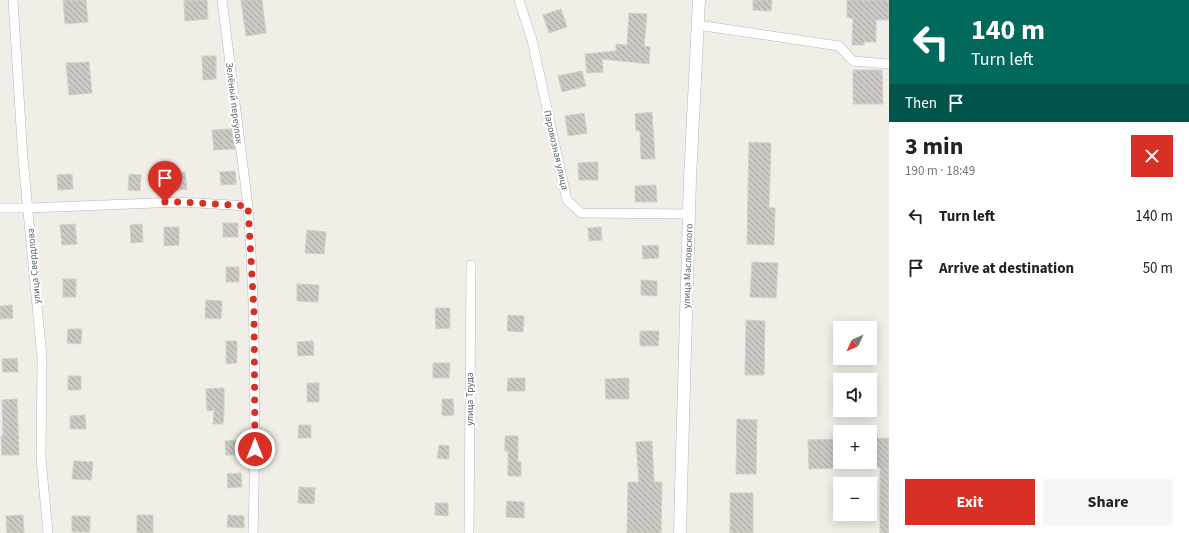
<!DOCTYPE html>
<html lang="en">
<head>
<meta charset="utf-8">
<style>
  :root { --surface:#fff; --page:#f6f6f6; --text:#222; --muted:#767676; --accent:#d93025 }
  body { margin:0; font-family:"Source Sans 3",sans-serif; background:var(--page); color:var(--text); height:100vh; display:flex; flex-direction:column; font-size:15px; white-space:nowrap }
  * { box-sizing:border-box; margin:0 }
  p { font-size:13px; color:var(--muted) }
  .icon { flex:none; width:22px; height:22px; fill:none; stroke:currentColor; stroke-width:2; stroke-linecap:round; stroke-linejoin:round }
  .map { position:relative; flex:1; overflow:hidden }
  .sheet { display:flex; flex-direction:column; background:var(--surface); width:300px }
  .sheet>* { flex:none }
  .banner { background:#00695c; color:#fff; overflow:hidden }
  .needle { width:26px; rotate:226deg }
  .controls { position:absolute; left:833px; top:321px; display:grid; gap:8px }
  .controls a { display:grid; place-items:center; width:44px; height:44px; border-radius:0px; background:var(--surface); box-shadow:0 2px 10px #0003; font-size:20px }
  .pin { position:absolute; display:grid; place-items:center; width:34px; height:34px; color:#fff; margin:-41px -17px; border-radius:50% 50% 50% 0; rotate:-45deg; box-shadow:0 0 4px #0007 }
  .pin .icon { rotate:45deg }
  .me { position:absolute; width:44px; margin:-22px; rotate:0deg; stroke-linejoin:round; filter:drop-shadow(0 0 3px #0008) }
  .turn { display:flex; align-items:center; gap:14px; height:84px; padding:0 16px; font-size:18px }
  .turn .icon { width:52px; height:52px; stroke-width:2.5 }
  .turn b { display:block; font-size:28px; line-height:34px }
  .then { display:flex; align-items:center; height:38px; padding:0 16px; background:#0003; gap:8px; font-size:15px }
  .round { display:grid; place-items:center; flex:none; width:42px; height:42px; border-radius:0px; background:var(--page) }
  .headline { display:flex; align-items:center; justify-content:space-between; height:68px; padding:0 16px }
  h1 { font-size:24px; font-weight:700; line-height:30px }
  .button { display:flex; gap:8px; margin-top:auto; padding:8px 16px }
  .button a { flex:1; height:46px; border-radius:0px; background:var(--accent); color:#fff; font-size:16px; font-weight:700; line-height:46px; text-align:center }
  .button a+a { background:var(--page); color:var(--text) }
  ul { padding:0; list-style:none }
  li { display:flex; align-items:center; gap:12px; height:52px; padding:0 16px }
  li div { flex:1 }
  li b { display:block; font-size:15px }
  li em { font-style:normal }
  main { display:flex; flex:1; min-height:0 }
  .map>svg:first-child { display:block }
  .building { fill:url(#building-back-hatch); stroke:#d5cfc6 }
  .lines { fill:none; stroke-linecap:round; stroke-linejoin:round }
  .minor-casing { stroke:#b5b8bc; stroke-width:10 }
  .tertiary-casing { stroke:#b5b8bc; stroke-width:13 }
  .minor { stroke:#fff; stroke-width:9 }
  .tertiary { stroke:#fff; stroke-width:12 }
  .route { stroke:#d93025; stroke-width:7; stroke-dasharray:0 12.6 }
  .labels { text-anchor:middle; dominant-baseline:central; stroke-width:4; stroke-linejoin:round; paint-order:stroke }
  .street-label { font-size:10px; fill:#5f6468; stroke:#fff }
</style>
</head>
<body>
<main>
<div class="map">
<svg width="889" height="533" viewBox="0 0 889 533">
  <defs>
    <pattern id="building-back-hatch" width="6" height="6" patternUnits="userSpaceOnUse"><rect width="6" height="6" fill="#ccc9c5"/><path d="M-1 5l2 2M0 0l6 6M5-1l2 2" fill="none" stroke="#a9a7a4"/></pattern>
  </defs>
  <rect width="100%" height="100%" fill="#f1eee8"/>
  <!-- building -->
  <path class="building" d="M63,0H86L88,22L65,24Z
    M184,0H207L208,19L185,21Z
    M241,0H262L266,33L246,36Z
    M753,0H772L771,11L753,10Z
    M847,0H889V20H876V42H864V45H852L853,19L847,17Z
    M561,9L567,27L549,33L543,15Z
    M629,13L647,14L644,46L650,47L649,64L602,59L603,72L587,73L585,54L616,51V44L627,45Z
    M202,56H216V79L203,80Z
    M89,62L92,93L69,95L66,63Z
    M853,70H882L883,104H853Z
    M582,71L586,86L562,92L558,76Z
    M652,112L655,159H641L640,131H636L635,114Z
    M584,113L587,133L568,136L565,116Z
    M232,129L235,149L214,150L212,130Z
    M749,142L771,143L769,208H775L774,245L747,244Z
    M598,162V180H579L578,163Z
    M235,171L236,184L221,185L220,172Z
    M185,172L187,189L172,191L170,174Z
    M72,174L73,189L58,190L57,175Z
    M129,174L141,175L140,191L128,190Z
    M656,185L657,202H635V186Z
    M223,223H238V237H223Z
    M75,224L77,244L62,245L60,225Z
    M142,224L143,242L131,243L130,225Z
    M164,227H179V245L164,246Z
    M601,227L602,240L589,241L588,228Z
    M307,230L326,232L324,254L305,253Z
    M658,245L659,258L643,259L642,246Z
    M752,262L778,263L776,298L750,297Z
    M226,267H239V282H226Z
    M63,279H76V297H63Z
    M641,280L657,281V296L641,295Z
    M297,284L319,285L318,302L297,301Z
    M206,300L222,301L221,319L205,318Z
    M12,305L13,318L0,319V306Z
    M435,308H450V328L436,329Z
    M508,315L524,316L523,332L507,331Z
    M746,320L765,321L764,375H745Z
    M68,329H82L81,344L67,343Z
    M640,331H659L658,346H640Z
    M226,341H237V363L226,364Z
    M313,341L314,355L298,356L297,342Z
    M17,358L18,372H3L2,359Z
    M433,363H450L449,378H433Z
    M68,376H81V390H68Z
    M508,378H525V391H507Z
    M629,378V399H606L605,379Z
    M307,383H319V402H307Z
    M224,388V410L223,424H213L214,410L207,411L206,389Z
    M17,399L19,455H2L1,436H3L2,400Z
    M442,399H453L454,415L442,416Z
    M85,415L86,429H70V416Z
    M737,419L757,420L756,474H736Z
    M299,425H311V438H298Z
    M505,436H518V462H521V476H508V451H505Z
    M889,438V533H880V467L870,468V439Z
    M840,439V468L809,469L808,440Z
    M239,440L240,455H226L225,441Z
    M652,441L654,482H662L661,533H627L628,482H639L636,442Z
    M439,445L449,446V459L437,458Z
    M74,461L93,462L91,480L72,479Z
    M241,473L242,487L228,488L227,474Z
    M299,487L315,488L314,504L298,503Z
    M730,493H753V533H730Z
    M507,501L524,502V518L506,517Z
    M435,503H448V516L435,515Z
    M23,515L24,533H7L6,516Z
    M137,515H153V533H137Z
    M228,515L244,516V528L227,527Z
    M72,516H90V532H72Z"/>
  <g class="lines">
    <!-- minor casing -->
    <g class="minor-casing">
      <path id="minor" d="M13,0L23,159L42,358L41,458L48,533
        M222,0L248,206C256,314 256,424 253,533
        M519,0L532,40L567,200L581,213L689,214
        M698,25L839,46L853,61L889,64
        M0,208H29L180,202L248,206
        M469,533L471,265"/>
    </g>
    <!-- tertiary casing -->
    <g class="tertiary-casing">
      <path id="tertiary" d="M680,533L681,490L690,178L699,0"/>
    </g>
    <!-- minor -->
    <use href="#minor" class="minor"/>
    <!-- tertiary -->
    <use href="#tertiary" class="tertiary"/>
  </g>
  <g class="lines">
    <!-- route -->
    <path class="route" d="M165,202H180L248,206L254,312L255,449"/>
  </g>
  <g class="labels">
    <!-- street labels -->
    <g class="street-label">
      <text transform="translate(234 103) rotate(83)">Зелёный переулок</text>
      <text transform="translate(556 150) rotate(77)">Паровозная улица</text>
      <text transform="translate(34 266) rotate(-95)">улица Свердлова</text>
      <text transform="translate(688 266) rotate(-88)">улица Масловского</text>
      <text transform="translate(470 399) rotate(-90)">улица Труда</text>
    </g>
  </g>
</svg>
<div class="controls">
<a><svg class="needle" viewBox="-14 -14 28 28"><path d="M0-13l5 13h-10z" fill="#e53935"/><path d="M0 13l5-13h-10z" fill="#767676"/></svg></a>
<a><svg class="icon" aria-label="sound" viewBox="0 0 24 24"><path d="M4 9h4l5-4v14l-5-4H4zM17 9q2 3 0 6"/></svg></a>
<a>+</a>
<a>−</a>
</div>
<div class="pin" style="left:165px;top:202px;background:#d93025"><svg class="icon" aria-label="arrive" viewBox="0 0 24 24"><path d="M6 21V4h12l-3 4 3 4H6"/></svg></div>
<svg class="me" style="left:255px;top:449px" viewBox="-20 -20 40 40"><circle r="17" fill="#d93025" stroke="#fff" stroke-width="3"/><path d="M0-11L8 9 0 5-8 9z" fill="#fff"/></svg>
</div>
<section class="sheet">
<div class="banner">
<div class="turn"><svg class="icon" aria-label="left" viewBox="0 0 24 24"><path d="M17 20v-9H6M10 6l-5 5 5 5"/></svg><div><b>140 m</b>Turn left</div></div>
<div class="then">Then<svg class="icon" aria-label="arrive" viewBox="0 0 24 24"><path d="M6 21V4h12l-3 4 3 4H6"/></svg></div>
</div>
<div class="headline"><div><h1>3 min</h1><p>190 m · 18:49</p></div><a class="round" style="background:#d93025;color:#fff"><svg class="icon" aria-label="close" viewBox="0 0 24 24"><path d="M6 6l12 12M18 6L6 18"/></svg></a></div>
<ul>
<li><svg class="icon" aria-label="left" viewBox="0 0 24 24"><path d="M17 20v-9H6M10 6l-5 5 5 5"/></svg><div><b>Turn left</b></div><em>140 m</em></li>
<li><svg class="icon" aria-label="arrive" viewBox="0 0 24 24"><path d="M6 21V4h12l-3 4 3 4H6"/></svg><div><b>Arrive at destination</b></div><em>50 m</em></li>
</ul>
<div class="button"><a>Exit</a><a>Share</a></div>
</section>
</main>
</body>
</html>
